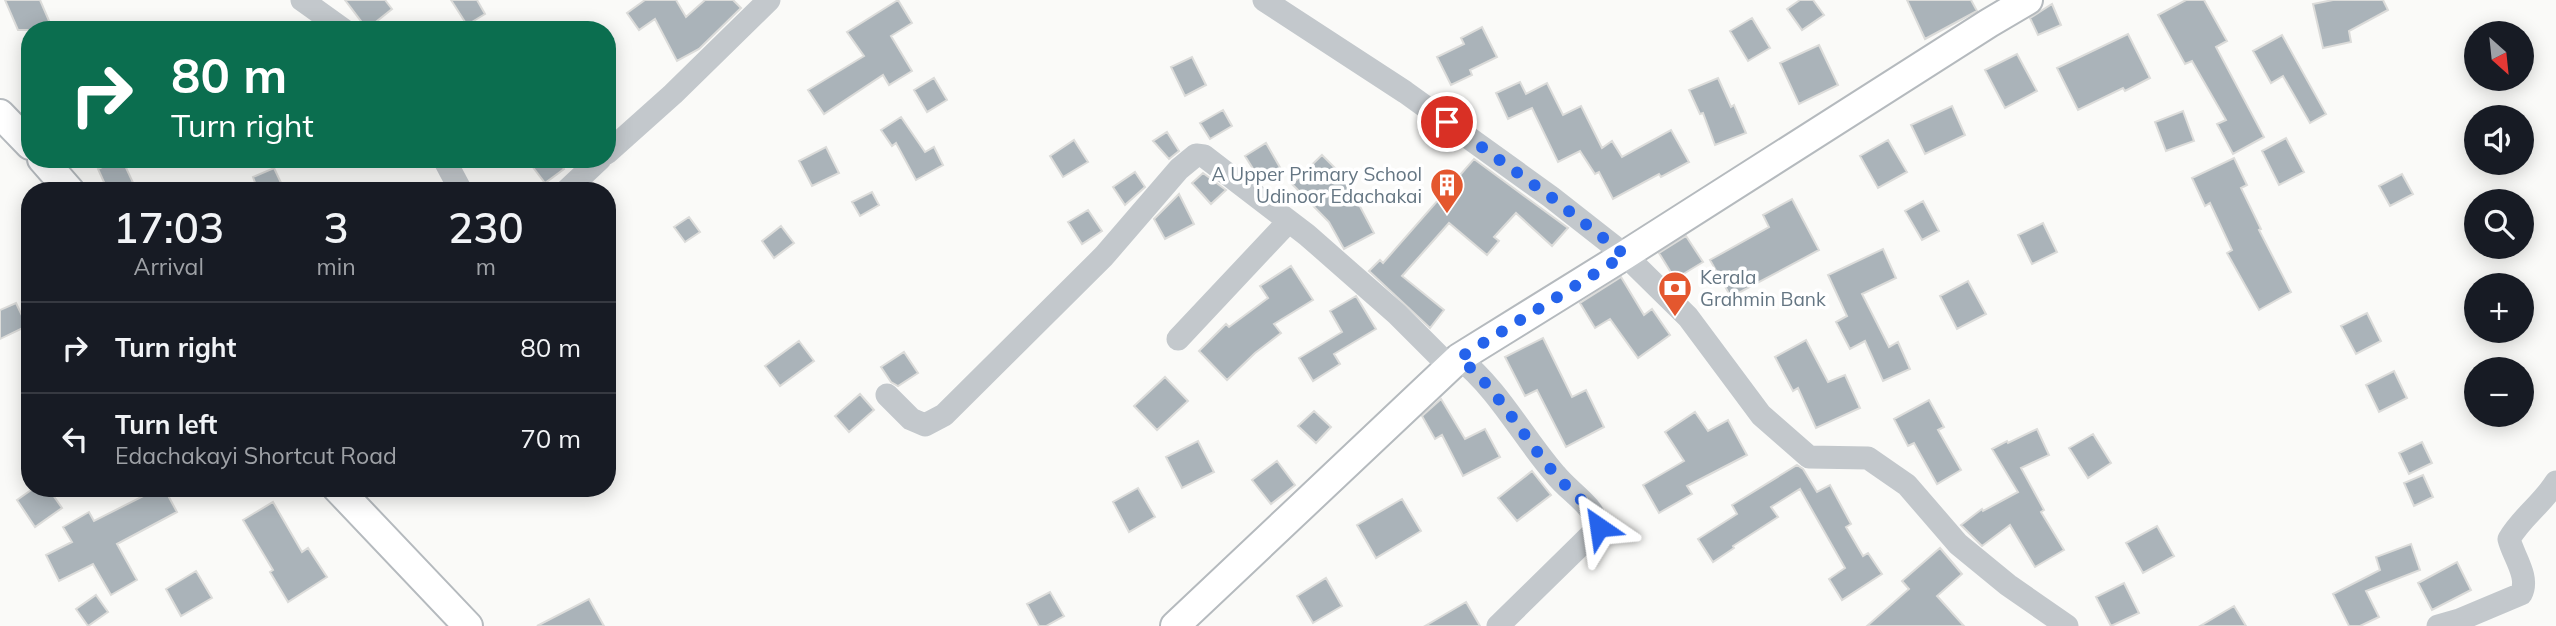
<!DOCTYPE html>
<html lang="en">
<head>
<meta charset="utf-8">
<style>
  :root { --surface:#171b24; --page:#242831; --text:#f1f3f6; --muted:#9ea1a6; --line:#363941 }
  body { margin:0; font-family:Mulish,sans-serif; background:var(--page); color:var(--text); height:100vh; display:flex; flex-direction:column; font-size:26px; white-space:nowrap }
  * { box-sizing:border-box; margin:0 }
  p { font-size:23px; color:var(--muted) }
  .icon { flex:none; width:38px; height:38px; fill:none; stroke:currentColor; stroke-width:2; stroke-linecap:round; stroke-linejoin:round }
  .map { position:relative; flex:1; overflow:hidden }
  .sheet { position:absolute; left:21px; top:182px; width:595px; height:315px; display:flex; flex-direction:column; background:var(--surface); border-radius:28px; box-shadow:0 4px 18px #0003 }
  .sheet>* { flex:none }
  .hud { position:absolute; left:21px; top:21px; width:595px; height:147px; border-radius:28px; box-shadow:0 4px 18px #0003; background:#0b6e4f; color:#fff; overflow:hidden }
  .needle { width:46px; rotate:153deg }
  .tools { position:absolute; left:2464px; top:21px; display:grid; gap:14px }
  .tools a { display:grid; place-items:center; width:70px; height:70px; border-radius:50%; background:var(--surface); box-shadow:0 4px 18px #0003; font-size:35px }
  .pin { position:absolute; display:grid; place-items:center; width:60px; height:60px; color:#fff; margin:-30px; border:4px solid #fff; border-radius:50%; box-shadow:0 2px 7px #0007 }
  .me { position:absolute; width:77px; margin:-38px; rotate:328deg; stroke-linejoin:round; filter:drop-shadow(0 0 5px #0008) }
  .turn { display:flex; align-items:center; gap:24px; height:147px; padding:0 35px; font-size:32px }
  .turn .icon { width:91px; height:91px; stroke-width:2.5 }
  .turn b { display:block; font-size:49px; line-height:60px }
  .eta { display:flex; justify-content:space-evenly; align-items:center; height:119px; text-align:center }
  .eta b { font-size:42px; font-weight:600; line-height:49px }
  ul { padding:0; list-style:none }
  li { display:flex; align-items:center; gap:21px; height:91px; padding:0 35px; border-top:2px solid var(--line) }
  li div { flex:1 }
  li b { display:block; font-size:26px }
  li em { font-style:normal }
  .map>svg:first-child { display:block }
  .building { fill:#aab3b9; stroke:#dcdcda; stroke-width:2 }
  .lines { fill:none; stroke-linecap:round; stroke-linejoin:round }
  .major-casing { stroke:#b5babe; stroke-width:32 }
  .minor { stroke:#c3c8cc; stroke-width:23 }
  .major { stroke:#fff; stroke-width:28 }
  .route { stroke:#2563eb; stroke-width:12; stroke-dasharray:0 21.6 }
  .labels { text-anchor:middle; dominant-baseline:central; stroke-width:7; stroke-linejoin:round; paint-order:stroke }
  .poi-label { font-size:19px; fill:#657683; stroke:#fff; text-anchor:end }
</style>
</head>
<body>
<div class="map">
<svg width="2556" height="626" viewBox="0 0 2556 626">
  <rect width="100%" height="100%" fill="#fafaf8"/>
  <!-- building -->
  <path class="building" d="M5,0H40L53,30H18Z
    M345,0H385L392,9L367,29Z
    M451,0H477L485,14L467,25Z
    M645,0H676L686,17L705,0H733L741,8L699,49L677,61L655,19L639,30L627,13Z
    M898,0L912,23L891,36L912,71L889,85L883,75L824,114L808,90L864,56L847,32Z
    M1800,0H1813L1824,15L1802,30L1787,9Z
    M1907,0H1971L1977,11L1925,39Z
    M2186,0H2204L2227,41L2216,47L2264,137L2233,154L2217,124L2226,120L2192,61L2185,64L2158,15Z
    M2333,0H2383L2388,10L2349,31L2351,42L2323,48L2313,4Z
    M2052,4L2061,25L2038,35L2030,18Z
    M1752,18L1770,48L1748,61L1730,31Z
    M1482,27L1497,57L1470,70L1472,75L1451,85L1437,57L1464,44L1461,38Z
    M2128,34L2150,78L2125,91L2123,88L2078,110L2057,68Z
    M2282,35L2326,114L2310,123L2283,76L2271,83L2253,51Z
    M1819,45L1838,85L1799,104L1780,63Z
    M2017,54L2037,91L2005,108L1985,70Z
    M1192,57L1206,85L1185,96L1171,67Z
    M934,78L947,100L927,112L914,90Z
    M1718,78L1731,107L1734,105L1746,133L1715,145L1703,113L1700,114L1689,90Z
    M1520,82L1526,94L1547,83L1563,115L1581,106L1602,148L1612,141L1622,157L1671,130L1689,162L1661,177L1659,174L1613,199L1599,172L1595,174L1580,151L1558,162L1532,108L1508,119L1496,93Z
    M1952,106L1965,135L1925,154L1911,125Z
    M1223,110L1232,126L1210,139L1200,123Z
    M2183,111L2194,141L2166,151L2155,122Z
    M901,117L925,152L934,147L943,165L916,180L896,143L892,146L881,130Z
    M1167,132L1179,151L1169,159L1153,141Z
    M2286,138L2304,172L2279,185L2262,151Z
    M1074,140L1088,162L1063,177L1050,156Z
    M1888,140L1907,172L1878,188L1860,156Z
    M1266,143L1282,171L1262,183L1245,156Z
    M826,147L839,173L812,186L799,161Z
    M1322,155L1345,178L1374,233L1344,249L1329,222L1292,184Z
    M2234,158L2247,185L2241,188L2261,229L2259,230L2291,292L2259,310L2227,253L2232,250L2210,203L2205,206L2192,178Z
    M119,159H122L135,187L127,191H108L98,169Z
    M541,159H557L564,169L545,183L532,166Z
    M1474,159L1568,228L1552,246L1516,213L1494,237L1499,241L1487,255L1449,223L1402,276L1444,310L1430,328L1369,271L1380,260L1383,263Z
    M274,168L283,187L275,191H258L253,177Z
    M1135,172L1145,187L1125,205L1113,187Z
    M1203,173L1226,190L1211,204L1192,183Z
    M2402,174L2413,194L2390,206L2379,186Z
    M872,192L879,205L860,216L852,202Z
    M1179,194L1194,224L1165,239L1154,219Z
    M1792,199L1819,250L1731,297L1710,260L1769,227L1763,215Z
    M1923,201L1939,231L1922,240L1905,211Z
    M1088,210L1102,231L1082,244L1068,222Z
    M689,217L700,232L685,242L674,227Z
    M2043,223L2057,252L2032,264L2018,235Z
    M781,226L794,243L774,258L762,241Z
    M1686,236L1703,262L1675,279L1659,253Z
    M1883,249L1896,278L1862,294L1889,347L1898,342L1910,369L1883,381L1865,341L1850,349L1836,322L1847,316L1828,275Z
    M1291,266L1313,300L1274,324L1281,333L1255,353L1227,380L1199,351L1226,324L1229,327L1268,298L1260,286Z
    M1621,277L1644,315L1652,309L1670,335L1638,358L1610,319L1595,328L1580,303Z
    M1968,281L1986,314L1957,329L1940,296Z
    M1356,296L1376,329L1334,354L1340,364L1313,381L1299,358L1342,332L1330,311Z
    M16,303L27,326L0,339V310Z
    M2367,313L2381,341L2356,354L2341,326Z
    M1543,338L1572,397L1586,390L1604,427L1566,447L1537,390L1525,396L1505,357Z
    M1806,340L1828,382L1845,375L1860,408L1816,428L1798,388L1793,391L1775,357Z
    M799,341L814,361L780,386L765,366Z
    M904,352L918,373L898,386L891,382L881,367Z
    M2394,371L2407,398L2379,412L2366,385Z
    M1165,377L1188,401L1157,430L1134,406Z
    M860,394L874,410L849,432L835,416Z
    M1441,399L1465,439L1485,429L1500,457L1463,476L1442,435L1435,439L1422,416Z
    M1929,400L1944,427L1938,430L1961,470L1937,484L1914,443L1908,446L1894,419Z
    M1314,411L1331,427L1316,443L1298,426Z
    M1695,412L1708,431L1728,420L1747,455L1687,486L1692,494L1659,513L1643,485L1684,461L1665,432Z
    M2037,429L2049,455L2021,468L2044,510L2041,512L2064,550L2035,567L2010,525L1982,546L1961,525L1982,509L1983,511L2018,492L1992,449L2007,441L2008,443Z
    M2093,434L2111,463L2088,478L2069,448Z
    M1198,441L1214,472L1182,488L1166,457Z
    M2422,442L2432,463L2409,474L2399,453Z
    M1277,461L1295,485L1271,504L1252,480Z
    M1797,465L1803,469L1817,492L1830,485L1851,524L1846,527L1863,556L1868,553L1882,574L1842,600L1829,579L1845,568L1800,489L1771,507L1778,517L1733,546L1734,548L1713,562L1698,539L1737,514L1732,505Z
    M1532,471L1551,495L1517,521L1498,498Z
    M2423,475L2433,497L2414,506L2404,483Z
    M34,488H48L62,508L35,527L17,500Z
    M159,488H164L177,512L117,544L137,580L111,595L93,564L59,581L46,555L72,542L63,527L89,512L94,521Z
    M1138,488L1155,517L1129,532L1113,502Z
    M1402,499L1421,531L1376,558L1357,525Z
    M273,502L302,552L308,548L327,577L288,602L270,572L273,570L243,520Z
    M2157,526L2174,556L2143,573L2126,543Z
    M2411,544L2420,570L2366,591L2379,617L2360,626H2349L2333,594L2380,570L2376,557Z
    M1940,548L1962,574L1937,596L1964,626H1867L1909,589L1902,581Z
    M2457,562L2471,590L2432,610L2418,583Z
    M196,571L212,598L181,616L166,589Z
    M1326,578L1342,606L1313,623L1297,596Z
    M2124,583L2139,613L2111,626L2096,597Z
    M1050,592L1064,616L1046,626H1039L1027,604Z
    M96,595L108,612L88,626L76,609Z
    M589,599L604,626H537Z
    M1466,602L1480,626H1425Z
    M2234,606L2246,626H2200Z"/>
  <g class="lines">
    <!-- major casing -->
    <g class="major-casing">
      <path id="major" d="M0,114L30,145
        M42,159L70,191
        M337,488L468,626
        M1175,626L1459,358L1625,255L1989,23L2028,0"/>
    </g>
    <!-- minor -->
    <path class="minor" d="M302,0L344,30
      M1264,0L1405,92L1551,197L1625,255L1688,317L1761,415L1809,457L1868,458L1907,485L1958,544L2008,585L2067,626
      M607,153L673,94L769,0
      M444,159L461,191
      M566,191L600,159
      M1178,339L1288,222
      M1459,358C1499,390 1522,436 1555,474C1570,493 1592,503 1599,527L1498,626
      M887,395L911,419L925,425L944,415L1104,256L1179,169L1196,155L1204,156L1307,235L1397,314L1449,366
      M2438,626L2459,620L2521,594C2530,577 2513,556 2509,539C2522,517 2542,504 2556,482"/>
    <!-- major -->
    <use href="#major" class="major"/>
  </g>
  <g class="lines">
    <!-- route -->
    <path class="route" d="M1447,122L1551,197L1625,255L1459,358C1499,390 1522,436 1555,474C1570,493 1592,503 1599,527"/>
  </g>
  <!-- icons -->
  <defs>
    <g id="building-pin" transform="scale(1.75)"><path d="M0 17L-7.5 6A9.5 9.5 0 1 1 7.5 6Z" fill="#e4572e" stroke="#fff"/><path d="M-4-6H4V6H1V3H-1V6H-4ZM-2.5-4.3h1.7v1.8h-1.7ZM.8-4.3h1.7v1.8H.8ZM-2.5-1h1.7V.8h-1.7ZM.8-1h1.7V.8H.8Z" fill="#fff"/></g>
    <g id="bank-pin" transform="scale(1.75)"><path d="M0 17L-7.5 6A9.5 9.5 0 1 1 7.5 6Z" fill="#e4572e" stroke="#fff"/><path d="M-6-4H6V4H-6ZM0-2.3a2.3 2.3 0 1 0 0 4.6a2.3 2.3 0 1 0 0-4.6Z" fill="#fff"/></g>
  </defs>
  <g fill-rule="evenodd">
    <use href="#building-pin" x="1447" y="185"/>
    <use href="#bank-pin" x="1675" y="288"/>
  </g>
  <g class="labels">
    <!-- poi labels -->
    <g class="poi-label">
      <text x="1422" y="174">A Upper Primary School<tspan x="1422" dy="22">Udinoor Edachakai</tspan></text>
      <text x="1700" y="277" text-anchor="start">Kerala<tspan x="1700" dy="22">Grahmin Bank</tspan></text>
    </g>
  </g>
</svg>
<div class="tools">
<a><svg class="needle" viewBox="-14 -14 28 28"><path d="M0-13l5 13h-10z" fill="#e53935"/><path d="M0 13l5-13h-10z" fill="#9ea1a6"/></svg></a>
<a><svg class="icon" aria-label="sound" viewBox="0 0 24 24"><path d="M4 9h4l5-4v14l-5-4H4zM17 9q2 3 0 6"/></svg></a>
<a><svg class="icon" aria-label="search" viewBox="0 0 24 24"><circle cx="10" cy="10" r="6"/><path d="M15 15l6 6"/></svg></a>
<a>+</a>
<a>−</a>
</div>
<div class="pin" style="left:1447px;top:122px;background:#d93025"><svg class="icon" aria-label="arrive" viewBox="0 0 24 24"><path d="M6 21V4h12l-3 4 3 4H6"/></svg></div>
<svg class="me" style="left:1599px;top:527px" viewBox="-20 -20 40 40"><path d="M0-17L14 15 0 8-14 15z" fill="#2563eb" stroke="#fff" stroke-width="4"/></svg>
<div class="hud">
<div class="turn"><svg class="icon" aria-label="right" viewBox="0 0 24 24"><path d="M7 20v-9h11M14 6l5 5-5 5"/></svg><div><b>80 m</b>Turn right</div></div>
</div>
<section class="sheet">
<div class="eta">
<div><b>17:03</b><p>Arrival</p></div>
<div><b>3</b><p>min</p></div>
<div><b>230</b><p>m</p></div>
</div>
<ul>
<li><svg class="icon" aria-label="right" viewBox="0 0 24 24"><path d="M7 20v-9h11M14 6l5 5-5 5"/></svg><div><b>Turn right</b></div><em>80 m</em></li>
<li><svg class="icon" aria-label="left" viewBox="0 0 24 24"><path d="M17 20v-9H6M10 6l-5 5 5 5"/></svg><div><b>Turn left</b><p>Edachakayi Shortcut Road</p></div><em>70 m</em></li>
</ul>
</section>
</div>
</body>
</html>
